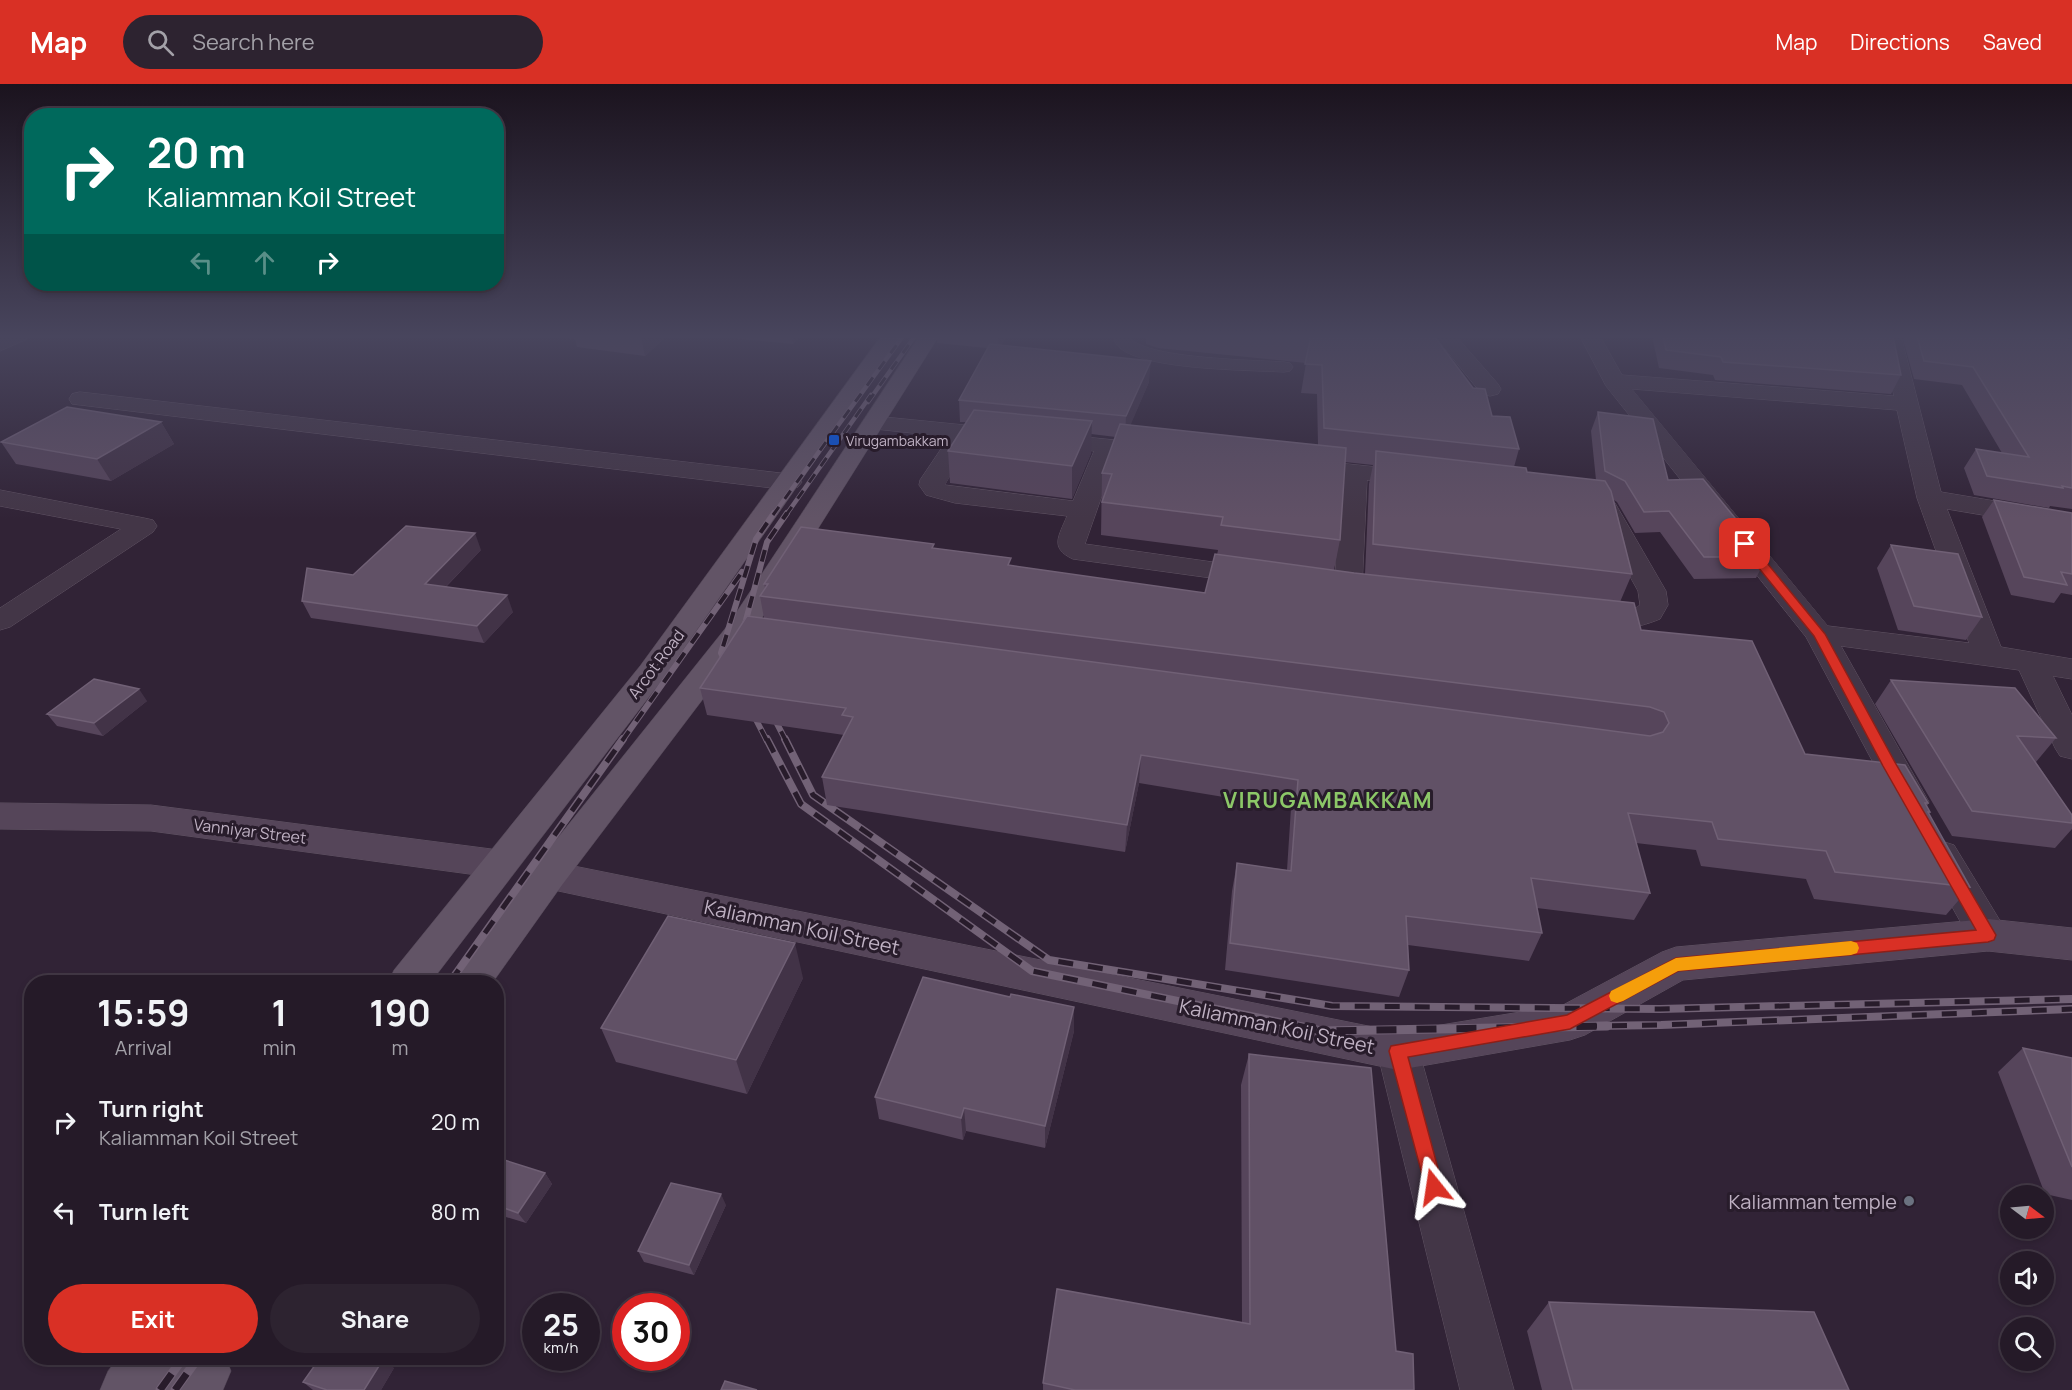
<!DOCTYPE html>
<html lang="en">
<head>
<meta charset="utf-8">
<style>
  :root { --surface:#251a28; --page:#2d2330; --text:#f1f3f6; --muted:#a3a1a8; --line:#423845; --accent:#d93025 }
  body { margin:0; font-family:Manrope,sans-serif; background:var(--page); color:var(--text); height:100vh; display:flex; flex-direction:column; font-size:22px; white-space:nowrap }
  * { box-sizing:border-box; margin:0 }
  p { font-size:20px; color:var(--muted) }
  .icon { flex:none; width:33px; height:33px; fill:none; stroke:currentColor; stroke-width:2; stroke-linecap:round; stroke-linejoin:round }
  .map { position:relative; flex:1; overflow:hidden }
  .details { position:absolute; left:24px; top:891px; width:480px; height:390px; display:flex; flex-direction:column; background:var(--surface); border-radius:24px; box-shadow:0 3px 9px #0003,0 0 0 2px var(--line) }
  .details>* { flex:none }
  .hud { position:absolute; left:24px; top:24px; width:480px; height:183px; border-radius:24px; box-shadow:0 3px 9px #0003,0 0 0 2px var(--line); background:#00695c; color:#fff; overflow:hidden }
  .needle { width:39px; rotate:106deg }
  .buttons { position:absolute; left:2000px; top:1101px; display:grid; gap:12px }
  .buttons a { display:grid; place-items:center; width:54px; height:54px; border-radius:50%; background:var(--surface); box-shadow:0 3px 9px #0003,0 0 0 2px var(--line); font-size:30px }
  .speed { position:absolute; left:522px; top:1209px; display:flex; gap:12px; font-size:30px; font-weight:700; text-align:center }
  .speed>* { display:grid; place-content:center; width:78px; height:78px; border-radius:50%; background:var(--surface); box-shadow:0 3px 9px #0003,0 0 0 2px var(--line); line-height:1 }
  .speed small { font-size:15px; font-weight:400 }
  .speed .limit { border:9px solid #d22; background:#fff; color:#111 }
  .pin { position:absolute; display:grid; place-items:center; width:51px; height:51px; color:#fff; margin:-26px; border-radius:12px; box-shadow:0 3px 9px #0006 }
  .me { position:absolute; width:66px; margin:-33px; rotate:345deg; stroke-linejoin:round; filter:drop-shadow(0 0 4px #0008) }
  .turn { display:flex; align-items:center; gap:21px; height:126px; padding:0 24px; font-size:27px }
  .turn .icon { width:78px; height:78px; stroke-width:2.5 }
  .turn b { display:block; font-size:42px; line-height:51px }
  .lanes { display:flex; align-items:center; height:57px; padding:0 24px; background:#0003; justify-content:center; gap:30px; direction:ltr }
  .lanes .off { opacity:.35 }
  .eta { display:flex; justify-content:space-evenly; align-items:center; height:102px; text-align:center }
  .eta b { font-size:36px; font-weight:700; line-height:42px }
  .button { display:flex; gap:12px; margin-top:auto; padding:12px 24px }
  .button a { flex:1; height:69px; border-radius:36px; background:var(--accent); color:#fff; font-size:24px; font-weight:700; line-height:69px; text-align:center }
  .button a+a { background:var(--page); color:var(--text) }
  ul { padding:0; list-style:none }
  li { display:flex; align-items:center; gap:18px; height:90px; padding:0 24px }
  li div { flex:1 }
  li b { display:block; font-size:22px }
  li em { font-style:normal }
  header { display:flex; align-items:center; gap:36px; box-sizing:border-box; height:84px; padding:0 30px; background:var(--accent); color:#fff }
  header strong { font-size:28px }
  nav { display:flex; gap:33px; margin-inline-start:auto; font-size:21px }
  .search { width:420px; height:54px; background:var(--page); display:flex; align-items:center; gap:15px; box-sizing:border-box; padding:0 21px; border-radius:33px; color:var(--muted); font-size:22px }
  .map>svg:first-child { display:block }
  .lines { fill:none; stroke-linecap:round; stroke-linejoin:round }
  .lane-casing { stroke:#615464; stroke-width:1 }
  .street-casing { stroke:#615464; stroke-width:1 }
  .secondary-casing { stroke:#615464; stroke-width:1 }
  .primary-casing { stroke:#4c4050; stroke-width:1 }
  .lane { fill:#433647; fill-rule:evenodd }
  .street { fill:#433647; fill-rule:evenodd }
  .secondary { fill:#554559; fill-rule:evenodd }
  .primary { fill:#625466; fill-rule:evenodd }
  .rail-far3-casing { stroke:#726276; stroke-width:4.5 }
  .rail-far2-casing { stroke:#726276; stroke-width:6 }
  .rail-far1-casing { stroke:#726276; stroke-width:8 }
  .rail-casing { stroke:#726276; stroke-width:9 }
  .rail-far3 { stroke:#281c2b; stroke-width:3; stroke-dasharray:10; stroke-linecap:butt }
  .rail-far2 { stroke:#281c2b; stroke-width:4; stroke-dasharray:12; stroke-linecap:butt }
  .rail-far1 { stroke:#281c2b; stroke-width:5; stroke-dasharray:15; stroke-linecap:butt }
  .rail { stroke:#281c2b; stroke-width:7; stroke-dasharray:20; stroke-linecap:butt }
  .wall { fill:#56455b; fill-rule:evenodd }
  .shaded-wall { fill:#423347 }
  .building { fill:#615166; stroke:#706075; stroke-width:1.5 }
  .route { fill:#d93025; stroke:#8d1f18; stroke-width:1.5 }
  .slow { fill:#f59e0b }
  .transit-dot { fill:#1a4fb4; stroke:#281c2b; stroke-width:2 }
  .worship-dot { fill:#6b7280; stroke:#281c2b; stroke-width:2 }
  .labels { text-anchor:middle; dominant-baseline:central; stroke-width:6; stroke-linejoin:round; paint-order:stroke }
  .far-poi-label { font-size:14px; fill:#bfb1c3; stroke:#281c2b; text-anchor:start }
  .street-label { font-size:16px; fill:#bfb1c3; stroke:#281c2b }
  .near-street-label { font-size:20px; fill:#bfb1c3; stroke:#281c2b }
  .near-poi-label { font-size:20px; fill:#bfb1c3; stroke:#281c2b; text-anchor:end }
  .district-label { font-size:22px; font-weight:bold; letter-spacing:1.5px; fill:#8cc768; stroke:#281c2b }
</style>
</head>
<body>
<header>
<strong>Map</strong>
<div class="search"><svg class="icon" aria-label="search" viewBox="0 0 24 24"><circle cx="10" cy="10" r="6"/><path d="M15 15l6 6"/></svg>Search here</div>
<nav><a>Map</a><a>Directions</a><a>Saved</a></nav>
</header>
<div class="map">
<svg width="2072" height="1306" viewBox="0 0 2072 1306">
  <rect width="100%" height="100%" fill="#312336"/>
  <g class="lines">
    <!-- lane casing -->
    <g class="lane-casing">
      <path id="lane" d="M1113,252H1129C1140,275 1257,276 1284,278L1290,279L1293,283L1290,287L1284,288C1248,286 1146,286 1120,264C1116,261 1114,256 1113,252Z"/>
    </g>
    <!-- street casing -->
    <g class="street-casing">
      <path id="street" d="M28,252L25,256L0,267V253Z
        M1435,252H1456L1498,300L1501,305L1498,310L1490,312L1482,310Z
        M1580,252H1600L1622,291L1894,312L1881,252H1901L1941,408L2072,430V446L1947,425L2001,563L2072,575V595L2053,592L2072,631V675L2060,672L2055,664L2019,586L1841,562L1929,718L1923,727L1911,731L1899,727L1806,553L1606,302ZM1632,305L1897,326L1917,414L1969,559L1828,542Z
        M80,308L789,390L798,393L802,398L798,403L789,406L72,320L69,315L72,310Z
        M874,332L1165,361L1168,366L1165,371L1156,373L1117,369L1085,460L1255,484L1265,486L1269,492L1265,498L1255,500L1073,475C1049,464 1059,452 1067,432L955,419L926,411L919,401L920,396L949,353L866,344L862,339L866,334ZM971,355L1094,367L1073,417L945,401Z
        M1300,375L1415,387L1424,389L1427,394L1424,399L1415,401L1367,396L1362,504L1358,510L1348,513L1338,510L1334,504L1342,394L1291,387L1288,382L1291,377Z
        M0,406L144,434L153,436L157,442L153,448L10,543L0,546V524L121,445L0,422Z
        M1600,412L1609,415L1615,419L1666,507L1668,521L1660,535C1633,546 1614,547 1585,539L1580,533L1585,527C1602,522 1626,533 1640,521L1638,507L1595,429L1587,420L1591,415Z
        M1941,757L1954,761L2002,840L2008,851L2002,862L1988,867L1974,862L1923,771L1928,761Z
        M1398,948L1413,954L1419,967L1514,1306H1460L1377,967L1383,954Z"/>
    </g>
    <!-- secondary casing -->
    <g class="secondary-casing">
      <path id="secondary" d="M0,719L151,721L499,766L512,770L517,780L512,790L499,794L151,747L0,745Z
        M549,777L1398,948L1563,921L1662,868L1676,863L1988,835L2072,844V876L1988,867L1683,896L1585,951L1570,956L1398,986L549,805L536,801L530,791L536,781Z"/>
    </g>
    <!-- primary casing -->
    <g class="primary-casing">
      <path id="primary" d="M881,252H902L662,596L431,898H388L394,886L640,582Z
        M919,252H939L750,553L562,801L493,898H451L457,886L536,781L728,541Z
        M118,1274H226L231,1287L223,1306H100L108,1287Z"/>
    </g>
    <!-- lane -->
    <use href="#lane" class="lane"/>
    <!-- street -->
    <use href="#street" class="street"/>
    <!-- secondary -->
    <use href="#secondary" class="secondary"/>
    <!-- primary -->
    <use href="#primary" class="primary"/>
    <!-- rail-far3 casing -->
    <g class="rail-far3-casing">
      <path id="rail-far3" d="M868,318L915,252
        M773,431L903,252
        M786,431L871,311"/>
    </g>
    <!-- rail-far2 casing -->
    <g class="rail-far2-casing">
      <path id="rail-far2" d="M743,547L767,458L787,429
        M729,584L721,569L756,455L774,429
        M750,624L767,657
        M770,626L786,657
        M622,657L742,488"/>
    </g>
    <!-- rail-far1 casing -->
    <g class="rail-far1-casing">
      <path id="rail-far1" d="M767,655L801,720L1032,887L1304,943
        M785,655L813,711L1049,876L1332,922L1660,925L2072,915
        M450,898L623,655
        M1522,943L1661,941L2072,925"/>
    </g>
    <!-- rail casing -->
    <g class="rail-casing">
      <path id="rail" d="M1297,942L1321,947L1607,942
        M160,1306L183,1274
        M175,1306L198,1274"/>
    </g>
    <!-- rail-far3 -->
    <use href="#rail-far3" class="rail-far3"/>
    <!-- rail-far2 -->
    <use href="#rail-far2" class="rail-far2"/>
    <!-- rail-far1 -->
    <use href="#rail-far1" class="rail-far1"/>
    <!-- rail -->
    <use href="#rail" class="rail"/>
  </g>
  <!-- wall -->
  <path class="wall" d="M541,252H667L645,272L577,263L575,255Z
    M712,252H801L793,260Z
    M937,252H1007L1001,261L1149,298L1130,341L1318,361L1317,310L1301,309L1306,279L1158,264L1146,260V252H1434L1492,332L1519,365L1514,383L1527,388L1596,396L1591,347L1598,328L1668,396L1767,473L1756,494L1694,495L1660,448L1635,449L1617,418L1614,416L1632,490L1620,518L1641,546L1805,670L1928,719L1926,721L1930,728L1929,730L1970,803L1946,831L1814,815L1806,795L1701,782L1696,766L1636,759L1650,809L1634,836L1537,824L1542,849L1529,877L1408,861L1409,886L1399,913L1225,886L1232,807L1237,779L1287,786L1291,724L1139,699L1125,768L827,721L822,693L844,651L707,631L700,604L764,534L760,512L765,504L764,500L935,464L1011,482L1205,509L1217,471L1218,466L1101,451L1102,389L1116,353L1091,350V369L1072,415L950,399L948,367L967,338H960L959,316L987,264L937,259ZM1345,378L1373,381L1369,400L1365,490L1334,486L1340,456Z
    M1652,252H1893L1901,291L1891,310L1715,296L1713,291L1659,284Z
    M1902,252H2047L2072,256V425L2050,422L2049,424L1974,411L1964,384L1976,365L2002,369L1962,301L1914,295Z
    M161,338L174,360L111,397L16,380L1,358Z
    M1994,416L2072,429V511L2061,509L2054,519L2011,511L1982,433Z
    M1891,461L1982,533L1966,556L1898,546L1877,484Z
    M481,466L446,503L513,528L484,559L311,534L302,517L353,491Z
    M1891,596L2056,654L2036,678L2072,731V745L2055,764L1952,752L1875,620Z
    M147,617L103,652L57,642L47,630Z
    M803,894L747,1010L616,978L601,944Z
    M1010,913L1074,923V947L1045,1064L966,1047L963,1056L879,1035L875,1013Z
    M2023,964L2072,974V1116L2045,1110L1998,988Z
    M1249,970L1414,1306H1043V1299L1242,1239L1241,1001Z
    M496,1076L545,1089L552,1100L526,1139L496,1130Z
    M726,1121L694,1191L644,1178L638,1167Z
    M1549,1218L1849,1306H1542L1527,1247Z
    M394,1284L381,1306H313L303,1298Z"/>
  <!-- shaded-wall -->
  <path class="shaded-wall" d="M642,252H667L645,272L641,253Z
    M792,252H801L793,260Z
    M998,252H1007L999,266Z
    M1151,277L1149,298L1125,354L1126,332Z
    M1092,337L1091,369L1072,415V382Z
    M161,338L174,360L111,397L97,375Z
    M475,449L481,466L432,517L425,500Z
    M507,511L513,528L484,559L477,542Z
    M139,605L147,617L103,652L94,639Z
    M1141,671L1139,699L1125,768L1127,741Z
    M795,859L803,894L747,1010L736,976Z
    M1074,923V947L1045,1064V1042Z
    M964,1024L966,1047L963,1056L961,1034Z
    M545,1089L552,1100L526,1139L518,1129Z
    M721,1110L726,1121L694,1191L689,1181Z
    M384,1274L394,1284L381,1306H364Z"/>
  <!-- building -->
  <path class="building" d="M1311,252H1434L1473,304L1485,305L1492,332L1510,333L1519,365L1324,344L1322,281L1305,280Z
    M1663,252H1893L1901,291L1723,278L1721,273L1666,266Z
    M1917,252H2047L2072,256V404L2062,402L2063,404L1987,392L1976,365L2029,373L1973,283L1924,277Z
    M990,260L1151,277L1126,332L959,316Z
    M67,323L161,338L97,375L1,358Z
    M974,326L1092,337L1072,382L948,367Z
    M1598,328L1653,335L1668,396L1703,395L1767,473H1704L1669,427L1644,428L1625,397L1605,387Z
    M1120,340L1346,364L1340,456L1221,441L1223,433L1102,418L1112,390L1102,389Z
    M1376,367L1526,384L1527,388L1605,397L1611,407L1632,490L1373,460Z
    M1994,416L2072,429V490L2061,488L2067,501L2024,493Z
    M406,442L475,449L425,500L507,511L477,542L302,517L307,484L353,491Z
    M801,443L934,460L932,464L1011,474L1008,481L1205,509L1215,470L1354,489L1634,519L1641,546L1752,557L1805,670L1905,681L1928,719H1925L1930,728H1928L1970,803L1835,788L1826,767L1718,755L1712,738L1628,729L1650,809L1531,794L1542,849L1406,832L1409,886L1230,859L1237,779L1291,787L1298,696L1141,671L1127,741L822,693L853,633L842,631L846,624L700,604L747,532L1650,652L1663,648L1669,639L1664,628L1650,623L760,512L768,500H764Z
    M1891,461L1958,470L1982,533L1914,522Z
    M94,595L139,605L94,639L47,630Z
    M1891,596L2015,604L2056,654L2017,652L2072,731V739L1972,727Z
    M668,832L795,859L736,976L601,944Z
    M923,893L1010,913L1011,910L1074,923L1045,1042L964,1024L961,1034L875,1013Z
    M2023,964L2072,974V1083Z
    M1249,970L1371,984L1396,1267L1413,1270L1414,1306H1075L1043,1299L1057,1205L1250,1240Z
    M498,1074L545,1089L518,1129L496,1121V1076Z
    M671,1099L721,1110L689,1181L638,1167Z
    M1549,1218L1814,1228L1849,1306H1573Z
    M320,1274H384L364,1306H327L303,1298Z
    M725,1297L757,1306H721Z"/>
  <!-- sky -->
  <linearGradient id="sky" x2="0" y2="1"><stop stop-color="#1b131e"/><stop offset="0.58" stop-color="#48455d"/><stop offset="1" stop-color="#48455d" stop-opacity="0"/></linearGradient>
  <rect width="2072" height="435" fill="url(#sky)"/>
  <!-- route -->
  <path class="route" d="M1745,456L1749,457L1825,550L1897,682L1996,851L1994,856L1988,858L1678,887L1570,945L1408,973L1443,1103L1440,1109L1434,1112L1427,1109L1389,967L1391,962L1567,931L1676,874L1976,846L1883,682L1814,552L1741,462L1740,460Z"/>
  <!-- slow -->
  <path class="slow" d="M1851,857L1857,859L1859,864L1857,869L1851,871L1678,887L1623,917L1617,919L1611,917L1609,912L1611,907L1676,874Z"/>
  <!-- markers -->
  <rect class="transit-dot" x="828" y="350" width="12" height="12" rx="3"/>
  <circle class="worship-dot" cx="1909" cy="1117" r="6"/>
  <g class="labels">
    <!-- far-poi labels -->
    <g class="far-poi-label">
      <text x="846" y="356">Virugambakkam</text>
    </g>
    <!-- street labels -->
    <g class="street-label">
      <text transform="translate(656 580) rotate(-53)">Arcot Road</text>
      <text transform="translate(250 747) rotate(7)">Vanniyar Street</text>
    </g>
    <!-- near-street labels -->
    <g class="near-street-label">
      <text transform="translate(802 843) rotate(12)">Kaliamman Koil Street</text>
      <text transform="translate(1277 942) rotate(12)">Kaliamman Koil Street</text>
    </g>
    <!-- near-poi labels -->
    <g class="near-poi-label">
      <text x="1897" y="1117">Kaliamman temple</text>
    </g>
    <!-- district labels -->
    <g class="district-label">
      <text x="1328" y="716">VIRUGAMBAKKAM</text>
    </g>
  </g>
</svg>
<div class="buttons">
<a><svg class="needle" viewBox="-14 -14 28 28"><path d="M0-13l5 13h-10z" fill="#e53935"/><path d="M0 13l5-13h-10z" fill="#a3a1a8"/></svg></a>
<a><svg class="icon" aria-label="sound" viewBox="0 0 24 24"><path d="M4 9h4l5-4v14l-5-4H4zM17 9q2 3 0 6"/></svg></a>
<a><svg class="icon" aria-label="search" viewBox="0 0 24 24"><circle cx="10" cy="10" r="6"/><path d="M15 15l6 6"/></svg></a>
</div>
<div class="speed"><div>25<small>km/h</small></div><div class="limit">30</div></div>
<div class="pin" style="left:1745px;top:460px;background:#d93025"><svg class="icon" aria-label="arrive" viewBox="0 0 24 24"><path d="M6 21V4h12l-3 4 3 4H6"/></svg></div>
<svg class="me" style="left:1434px;top:1103px" viewBox="-20 -20 40 40"><path d="M0-17L14 15 0 8-14 15z" fill="#d93025" stroke="#fff" stroke-width="4"/></svg>
<div class="hud">
<div class="turn"><svg class="icon" aria-label="right" viewBox="0 0 24 24"><path d="M7 20v-9h11M14 6l5 5-5 5"/></svg><div><b>20 m</b>Kaliamman Koil Street</div></div>
<div class="lanes"><svg class="icon off" aria-label="left" viewBox="0 0 24 24"><path d="M17 20v-9H6M10 6l-5 5 5 5"/></svg><svg class="icon off" aria-label="ahead" viewBox="0 0 24 24"><path d="M12 20V5M6 11l6-6 6 6"/></svg><svg class="icon" aria-label="right" viewBox="0 0 24 24"><path d="M7 20v-9h11M14 6l5 5-5 5"/></svg></div>
</div>
<section class="details">
<div class="eta">
<div><b>15:59</b><p>Arrival</p></div>
<div><b>1</b><p>min</p></div>
<div><b>190</b><p>m</p></div>
</div>
<ul>
<li><svg class="icon" aria-label="right" viewBox="0 0 24 24"><path d="M7 20v-9h11M14 6l5 5-5 5"/></svg><div><b>Turn right</b><p>Kaliamman Koil Street</p></div><em>20 m</em></li>
<li><svg class="icon" aria-label="left" viewBox="0 0 24 24"><path d="M17 20v-9H6M10 6l-5 5 5 5"/></svg><div><b>Turn left</b></div><em>80 m</em></li>
</ul>
<div class="button"><a>Exit</a><a>Share</a></div>
</section>
</div>
</body>
</html>
